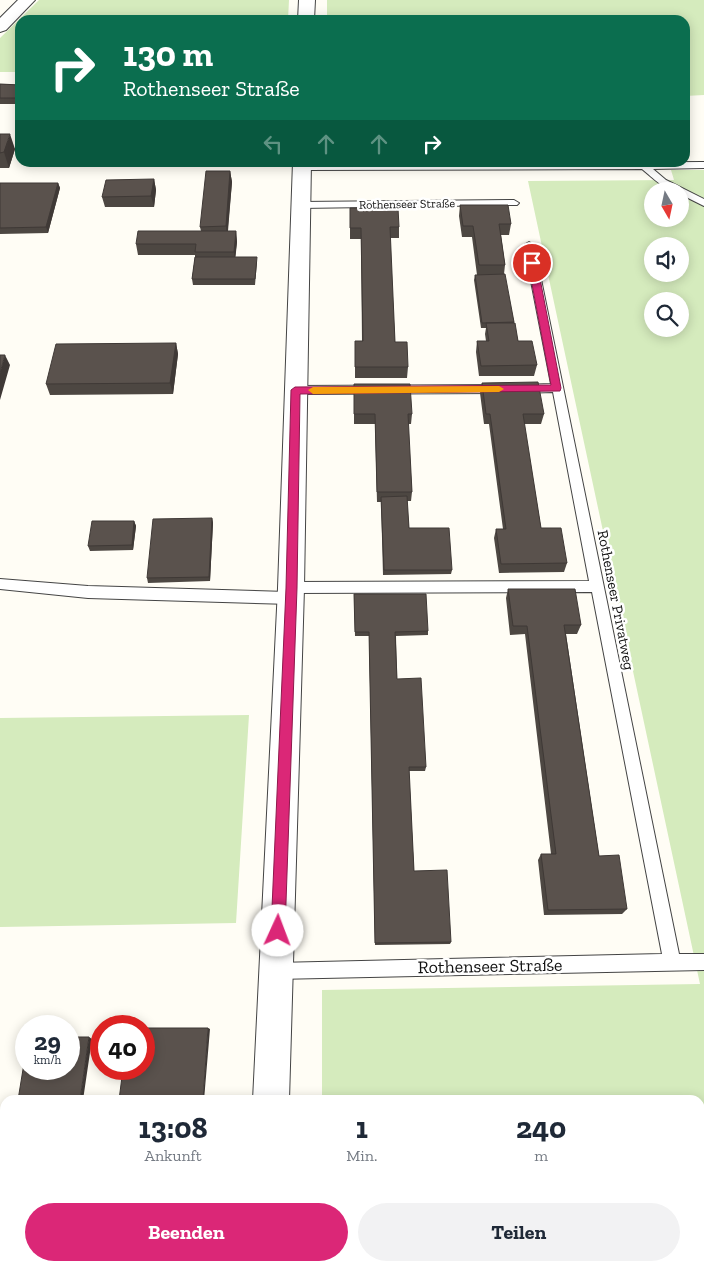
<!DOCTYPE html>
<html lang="de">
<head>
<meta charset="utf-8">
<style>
  :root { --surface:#fff; --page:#f2f2f3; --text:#1f2937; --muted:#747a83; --accent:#db2777 }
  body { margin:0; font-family:"Zilla Slab",serif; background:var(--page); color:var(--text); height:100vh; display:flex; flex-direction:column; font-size:19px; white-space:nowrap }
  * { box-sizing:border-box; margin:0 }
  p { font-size:16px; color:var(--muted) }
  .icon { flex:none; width:28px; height:28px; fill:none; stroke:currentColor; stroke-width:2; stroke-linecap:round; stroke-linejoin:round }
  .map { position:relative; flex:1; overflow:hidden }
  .sheet { position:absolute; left:0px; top:1095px; width:705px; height:176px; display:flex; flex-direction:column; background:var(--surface); border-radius:15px 15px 0 0; box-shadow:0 2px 12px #0003 }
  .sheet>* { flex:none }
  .top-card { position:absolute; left:15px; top:15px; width:675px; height:152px; border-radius:15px; box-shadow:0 2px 12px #0003; background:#0b6e4f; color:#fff; overflow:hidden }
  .needle { width:32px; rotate:171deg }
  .tools { position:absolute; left:644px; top:182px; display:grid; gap:10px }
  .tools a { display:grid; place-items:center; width:45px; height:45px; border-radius:50%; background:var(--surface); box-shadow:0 2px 12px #0003; font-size:25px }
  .speed { position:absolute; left:15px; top:1015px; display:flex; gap:10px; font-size:25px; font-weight:700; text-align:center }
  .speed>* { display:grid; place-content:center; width:65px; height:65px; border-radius:50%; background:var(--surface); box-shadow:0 2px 12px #0003; line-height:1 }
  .speed small { font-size:12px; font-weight:400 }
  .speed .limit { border:8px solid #d22; background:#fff; color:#111 }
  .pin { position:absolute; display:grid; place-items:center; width:42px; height:42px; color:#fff; margin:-21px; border:2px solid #fff; border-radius:50%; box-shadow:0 1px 5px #0007 }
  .me { position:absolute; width:55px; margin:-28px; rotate:2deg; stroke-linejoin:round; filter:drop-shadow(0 0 4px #0008) }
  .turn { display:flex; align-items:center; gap:18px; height:105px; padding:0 25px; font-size:22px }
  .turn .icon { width:65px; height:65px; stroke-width:2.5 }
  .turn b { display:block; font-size:35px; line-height:42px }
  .lanes { display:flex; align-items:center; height:48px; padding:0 25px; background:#0003; justify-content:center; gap:25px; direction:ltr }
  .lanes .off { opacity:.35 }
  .eta { display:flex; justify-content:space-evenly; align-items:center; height:85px; text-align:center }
  .eta b { font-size:30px; font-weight:800; line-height:35px }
  .primary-button { display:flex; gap:10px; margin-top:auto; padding:10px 25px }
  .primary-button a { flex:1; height:58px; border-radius:30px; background:var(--accent); color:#fff; font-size:20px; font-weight:800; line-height:58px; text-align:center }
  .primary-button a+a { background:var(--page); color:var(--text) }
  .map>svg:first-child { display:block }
  .green { fill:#d5ebbd; fill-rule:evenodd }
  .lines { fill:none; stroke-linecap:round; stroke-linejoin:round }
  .service-casing { stroke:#444; stroke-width:2 }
  .minor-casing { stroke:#444; stroke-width:2 }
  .tertiary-casing { stroke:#444; stroke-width:2 }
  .service { fill:#fff; fill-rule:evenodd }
  .minor { fill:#fff; fill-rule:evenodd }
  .tertiary { fill:#fff; fill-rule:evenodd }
  .wall { fill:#4d4742 }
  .shaded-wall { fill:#3f3936 }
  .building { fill:#5a524d; stroke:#3f3936 }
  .route { fill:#db2777; stroke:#8e194d }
  .slow { fill:#f59e0b }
  .labels { text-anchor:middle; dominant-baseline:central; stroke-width:5; stroke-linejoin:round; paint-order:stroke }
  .far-street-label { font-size:12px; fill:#111; stroke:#fff }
  .street-label { font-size:15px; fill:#111; stroke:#fff }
  .near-street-label { font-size:18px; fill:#111; stroke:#fff }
</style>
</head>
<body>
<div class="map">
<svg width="704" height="1271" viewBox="0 0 704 1271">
  <rect width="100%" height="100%" fill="#fffdf5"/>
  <!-- green -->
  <path class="green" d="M39,0H289L288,20H20V72H0V38Z
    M327,0H704V95L685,96V20H327Z
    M671,170H704V1271H322V1266H700V1100H322V990L700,984L528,181L674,180ZM652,191H680V219H652ZM652,246H680V274H652ZM652,301H680V329H652Z
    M249,715L236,923L0,927V718Z"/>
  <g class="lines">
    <!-- service casing -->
    <g class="service-casing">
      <path id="service" d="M704,162V168L653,169L666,180L704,199V206L680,194V191C665,191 653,178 642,169L302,170L297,167L302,164Z
        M514,200L519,203L517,205L300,208L295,205L300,202Z
        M529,242L534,245L679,954H704V970L276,979L270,977L268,971L270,965L276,963L662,954L592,592L294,593L298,598L296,602L291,604L88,598L0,589V579L88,586L287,592L284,588L286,584L291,582L589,581L553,392L521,393L515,389L521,385L551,384L524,245Z
        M500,385L506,389L500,393L295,394L289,390L295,386Z
        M0,1148H5V1166H0Z"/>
    </g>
    <!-- minor casing -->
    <g class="minor-casing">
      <path id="minor" d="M18,0H35L6,30L0,32V18Z"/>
    </g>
    <!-- tertiary casing -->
    <g class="tertiary-casing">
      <path id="tertiary" d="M299,0H315L314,20H298Z
        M293,162H311L304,588L289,1100H253L278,588Z
        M245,1266H285V1271H245Z"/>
    </g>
    <!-- service -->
    <use href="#service" class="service"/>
    <!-- minor -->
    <use href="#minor" class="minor"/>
    <!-- tertiary -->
    <use href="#tertiary" class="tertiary"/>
  </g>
  <!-- wall -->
  <path class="wall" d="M0,84L20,85V104H0Z
    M0,134L15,149L9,168H0Z
    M230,171L232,182L228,231H236L237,242L235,257L257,262L255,285H193L192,279L195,257V255H138L136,244L201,231L200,227Z
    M154,179L156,190L154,207H105L102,197Z
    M0,183H58L60,188L48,233L0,234Z
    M460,205L511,224L509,235H501L505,265L504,274L518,341L537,365L534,376H479L476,352L477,341H486L485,334L486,328H481L474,280L475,275H477L472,237H462L459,216Z
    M350,208L399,227V238H390L395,342L408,367L407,378H355V341H362L361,239H350Z
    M176,343L178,354L173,394L50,395L46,384Z
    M482,383L544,414L541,424H524L541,528L567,563L564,572L499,573L494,538L496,529H503L489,424H484L480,393Z
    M354,384L412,414L411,424H408L412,492L411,501H407L409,528L452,570L451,574L383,575L381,502H377L375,424H354Z
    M212,518L213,523L210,581L148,583L147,578Z
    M134,521L136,526L133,550L90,551L88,546Z
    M508,589L581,625L577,634H566L599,856L627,909L622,914L544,915L538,860L541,854H551L525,634L510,635L506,598Z
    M354,594L428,631V635L396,636L397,679L426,767L425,771H409L414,871L451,942L450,944L375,945L369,636H355Z"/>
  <!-- shaded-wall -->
  <path class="shaded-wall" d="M10,134L15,149L9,168L4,152Z
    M230,171L232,182L227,237L226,226Z
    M154,179L156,190L154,207L151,196Z
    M58,183L60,188L48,233L46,227Z
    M236,231L237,242L235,262L234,252Z
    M176,343L178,354L173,394L170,383Z
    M5,355L10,365L0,400V373Z
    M212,518L213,523L210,581L209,577Z
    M134,521L136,526L133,550L132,545Z
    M208,1028L210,1029L204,1100H203Z
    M89,1037L92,1039L83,1100H80Z
    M160,1266H163L162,1271H160Z"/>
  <!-- building -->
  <path class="building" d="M0,84L20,85V98H0Z
    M0,134H10L4,152L0,153Z
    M206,171H230L226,226L200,227Z
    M154,179L151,196L102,197L106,180Z
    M0,183H58L46,227L0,228Z
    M460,205H508L511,224H499L505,265H479L473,226H463Z
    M350,208H398L399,227H390L395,342H407L408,367H355V341H363L361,228H350Z
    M138,231H236L234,252H195L196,244H136Z
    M195,257H257L255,279H192Z
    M505,274L514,322L482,323L475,275Z
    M486,323H515L518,341H532L537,365L481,366L477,341H489Z
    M176,343L170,383L46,384L56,344Z
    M0,355H5L0,373Z
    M538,382L544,414H523L541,528H561L567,563L501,564L496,529H506L490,414H486L482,383Z
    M354,384H410L412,414H408L412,492H377L375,414H354Z
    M407,496L409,528H449L452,570H384L381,497Z
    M212,518L209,577L147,578L153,519Z
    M92,521H134L132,545L88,546Z
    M508,589H575L581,625H564L599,856L619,855L627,909L548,910L541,854H556L527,626H513Z
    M354,594H426L428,631L395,632L397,679L421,678L426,767H409L414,871L447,870L451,942L375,943L369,632H355Z
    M144,1028H208L203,1100H119L123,1069H144Z
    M69,1037H89L80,1100H18L26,1051V1069H69Z
    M33,1266H160V1271H32Z"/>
  <!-- route -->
  <path class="route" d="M532,260L537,263L561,388L560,391L300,394L297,588L285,931L283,936L278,938L273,936L271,931L286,588L291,390L295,387L551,385L528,263Z"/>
  <!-- slow -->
  <path class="slow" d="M499,386L504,389L499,392L313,394L308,390L313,387Z"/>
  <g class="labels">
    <!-- far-street labels -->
    <g class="far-street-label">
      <text transform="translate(407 204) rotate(-1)">Rothenseer Straße</text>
    </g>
    <!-- street labels -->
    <g class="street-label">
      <text transform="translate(616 600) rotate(79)">Rothenseer Privatweg</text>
    </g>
    <!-- near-street labels -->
    <g class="near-street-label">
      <text transform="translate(490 966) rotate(-1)">Rothenseer Straße</text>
    </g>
  </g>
</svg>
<div class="tools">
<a><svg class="needle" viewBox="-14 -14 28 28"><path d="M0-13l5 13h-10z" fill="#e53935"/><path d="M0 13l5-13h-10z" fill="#747a83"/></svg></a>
<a><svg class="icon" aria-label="sound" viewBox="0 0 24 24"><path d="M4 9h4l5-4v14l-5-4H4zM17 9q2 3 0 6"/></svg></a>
<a><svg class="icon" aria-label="search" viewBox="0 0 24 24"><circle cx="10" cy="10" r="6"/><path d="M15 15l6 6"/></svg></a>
</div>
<div class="speed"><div>29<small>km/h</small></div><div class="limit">40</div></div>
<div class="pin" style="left:532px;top:263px;background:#d93025"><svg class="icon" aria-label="arrive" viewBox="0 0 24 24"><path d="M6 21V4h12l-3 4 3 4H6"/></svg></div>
<svg class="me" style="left:278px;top:931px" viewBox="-20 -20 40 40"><circle r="19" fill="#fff"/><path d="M0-13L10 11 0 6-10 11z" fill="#db2777"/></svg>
<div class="top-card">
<div class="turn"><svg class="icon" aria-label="right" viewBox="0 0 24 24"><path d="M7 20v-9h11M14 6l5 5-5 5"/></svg><div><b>130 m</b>Rothenseer Straße</div></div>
<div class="lanes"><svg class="icon off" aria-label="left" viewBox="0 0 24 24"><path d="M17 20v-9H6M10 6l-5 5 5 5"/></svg><svg class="icon off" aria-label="ahead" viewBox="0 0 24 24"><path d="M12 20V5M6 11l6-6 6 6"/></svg><svg class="icon off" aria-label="ahead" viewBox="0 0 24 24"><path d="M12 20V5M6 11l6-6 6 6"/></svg><svg class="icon" aria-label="right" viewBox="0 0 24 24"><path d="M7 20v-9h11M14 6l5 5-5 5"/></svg></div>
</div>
<section class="sheet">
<div class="eta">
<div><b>13:08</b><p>Ankunft</p></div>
<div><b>1</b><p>Min.</p></div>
<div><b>240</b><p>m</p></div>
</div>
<div class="primary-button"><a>Beenden</a><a>Teilen</a></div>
</section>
</div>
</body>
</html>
